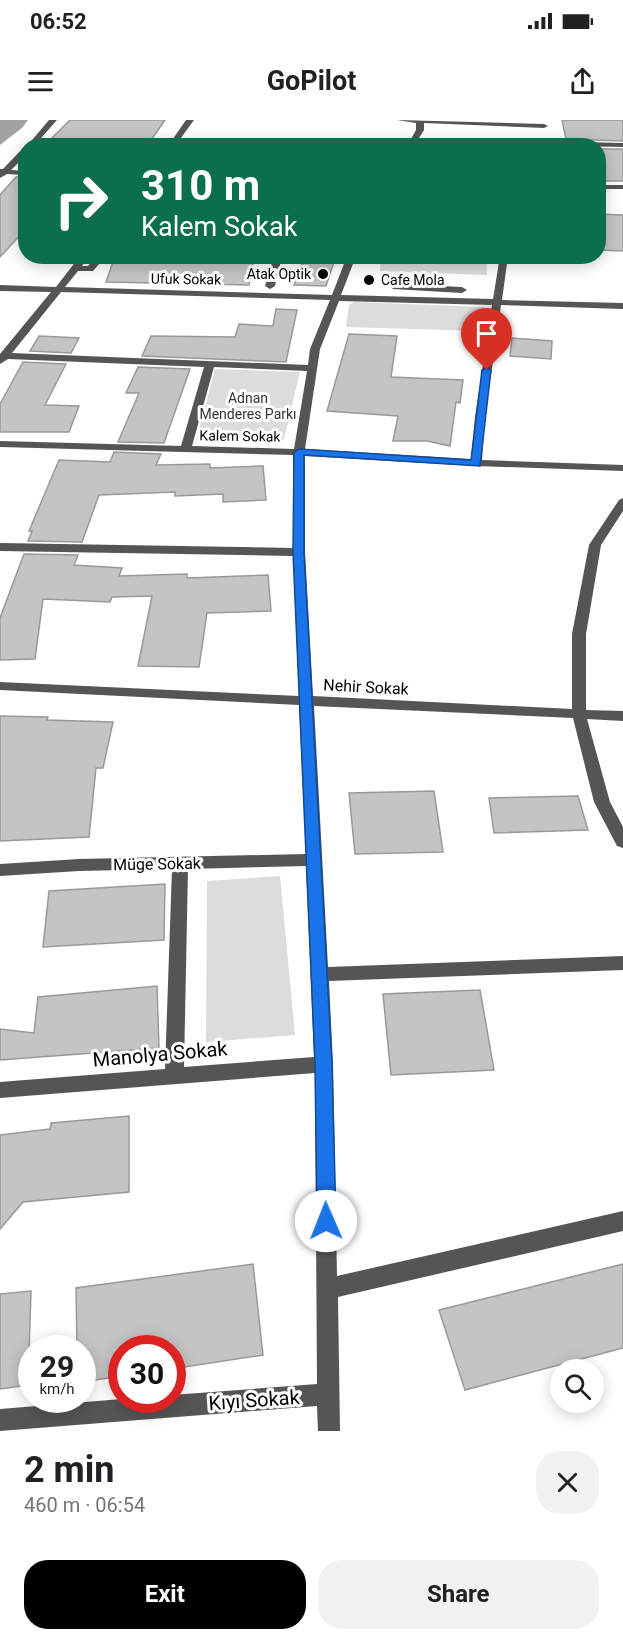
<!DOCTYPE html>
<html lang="en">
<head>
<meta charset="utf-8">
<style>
  :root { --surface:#fff; --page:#f2f2f2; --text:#202124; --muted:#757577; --accent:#000 }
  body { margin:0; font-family:Roboto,sans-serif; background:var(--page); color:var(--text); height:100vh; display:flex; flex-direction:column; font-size:22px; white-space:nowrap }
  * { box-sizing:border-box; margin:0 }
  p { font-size:20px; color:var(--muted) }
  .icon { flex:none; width:33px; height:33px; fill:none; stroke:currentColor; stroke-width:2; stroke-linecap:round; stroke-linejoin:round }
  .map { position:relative; height:1311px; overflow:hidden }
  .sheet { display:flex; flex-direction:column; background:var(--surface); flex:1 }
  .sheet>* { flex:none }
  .top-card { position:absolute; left:18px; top:18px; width:588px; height:126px; border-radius:24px; box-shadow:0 3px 15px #0003; background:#0b6e4f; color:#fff; overflow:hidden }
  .fabs { position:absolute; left:550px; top:1239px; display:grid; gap:12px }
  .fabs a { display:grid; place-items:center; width:54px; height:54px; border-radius:50%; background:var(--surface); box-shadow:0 3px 15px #0003; font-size:30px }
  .speed { position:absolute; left:18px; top:1215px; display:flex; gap:12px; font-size:30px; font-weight:700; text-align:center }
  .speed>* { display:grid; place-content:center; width:78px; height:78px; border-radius:50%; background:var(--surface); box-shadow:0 3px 15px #0003; line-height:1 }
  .speed small { font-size:15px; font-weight:400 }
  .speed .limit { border:9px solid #d22; background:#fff; color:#111 }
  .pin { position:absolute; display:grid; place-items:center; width:51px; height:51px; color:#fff; margin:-62px -26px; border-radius:50% 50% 50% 0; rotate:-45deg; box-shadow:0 0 6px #0007 }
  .pin .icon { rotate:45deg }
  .me { position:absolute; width:66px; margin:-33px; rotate:359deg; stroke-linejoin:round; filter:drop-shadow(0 0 4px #0008) }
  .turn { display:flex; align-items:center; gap:21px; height:126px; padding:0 24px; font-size:27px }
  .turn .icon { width:78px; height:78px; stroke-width:2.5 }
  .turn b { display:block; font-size:42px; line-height:51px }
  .round { display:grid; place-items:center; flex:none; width:63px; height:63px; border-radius:24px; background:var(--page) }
  .summary { display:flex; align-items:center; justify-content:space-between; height:102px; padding:0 24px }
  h1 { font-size:36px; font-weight:700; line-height:45px }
  .cta { display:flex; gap:12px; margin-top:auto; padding:12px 24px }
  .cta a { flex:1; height:69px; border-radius:24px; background:var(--accent); color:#fff; font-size:24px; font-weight:700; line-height:69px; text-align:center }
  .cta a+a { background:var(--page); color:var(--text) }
  .status { display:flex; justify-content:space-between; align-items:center; height:42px; padding:0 30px; background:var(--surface); direction:ltr }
  .status svg { height:16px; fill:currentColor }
  header { display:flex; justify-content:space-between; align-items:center; height:78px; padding:0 24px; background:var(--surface); font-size:27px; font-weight:700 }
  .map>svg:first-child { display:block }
  .green { fill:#dcdcdc }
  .water { fill:#a3a3a3 }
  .building { fill:#c4c4c4; stroke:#999; stroke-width:1.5 }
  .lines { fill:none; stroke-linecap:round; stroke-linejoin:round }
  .minor { fill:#555; fill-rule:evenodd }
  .route { fill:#1a73e8; stroke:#114b97; stroke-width:1.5 }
  .poi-dot { fill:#000; stroke:#fff; stroke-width:2 }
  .labels { text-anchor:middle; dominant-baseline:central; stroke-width:6; stroke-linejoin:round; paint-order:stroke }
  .far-poi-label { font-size:14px; fill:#000; stroke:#fff; text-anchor:end }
  .far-street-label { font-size:14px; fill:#000; stroke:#fff }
  .far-park-label { font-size:14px; fill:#333; stroke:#fff }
  .street-label { font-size:16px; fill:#000; stroke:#fff }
  .near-street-label { font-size:20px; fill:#000; stroke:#fff }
</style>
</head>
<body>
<div class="status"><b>06:52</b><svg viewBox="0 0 49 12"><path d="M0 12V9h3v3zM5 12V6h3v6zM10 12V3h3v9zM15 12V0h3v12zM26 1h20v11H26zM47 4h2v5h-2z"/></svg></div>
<header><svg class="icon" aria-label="menu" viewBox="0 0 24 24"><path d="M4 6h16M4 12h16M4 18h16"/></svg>GoPilot<svg class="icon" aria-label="share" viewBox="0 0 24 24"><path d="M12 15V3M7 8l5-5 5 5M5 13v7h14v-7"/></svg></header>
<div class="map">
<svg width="623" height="1311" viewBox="0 0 623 1311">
  <rect width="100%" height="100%" fill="#fff"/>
  <!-- green -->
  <path class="green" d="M381,137H486L487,155L380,151Z
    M354,182H355L484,187L480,211L346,207L349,185Z
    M215,249L300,252L283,323L196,321Z
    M280,756L295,915L206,922L207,761Z"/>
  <!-- water -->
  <path class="water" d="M0,0H28L22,8L0,25Z"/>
  <!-- building -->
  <path class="building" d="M70,0H165L147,26H44Z
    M562,0H623V21L566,19Z
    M598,29H623V61H606L598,42Z
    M16,57H26V109L0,137V75Z
    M598,94L623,95V131L598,130Z
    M115,136H254L249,165L106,162Z
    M305,136H336L326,166L294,165Z
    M276,189L297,190L286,242L142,236L151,216L235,217L239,204L273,206Z
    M349,214L397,216L391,257L463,260L460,283L456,282L450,326L427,321H393L398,296L327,291Z
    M39,216L79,218L71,233L30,231Z
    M512,218L552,221L551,239L510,236Z
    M23,242L66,244L45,285L79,286L69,312H0V284Z
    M138,247L190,249L164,323L118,322L139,273H126Z
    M114,332L161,334L156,345L210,344V348L263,346L266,380L223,382V374L175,376V372L99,375L82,422L28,421L32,411H29L59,340L110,342Z
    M24,434L78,435L74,445L122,448L119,456L187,454V458L268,455L271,491L207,493L199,547L138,546L152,476L112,477L110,482L43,479L35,539L0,540V498Z
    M0,596L48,597L47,600L113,602L103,648H96L89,717L0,721Z
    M434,671L443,732L355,734L349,673Z
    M578,676L588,710L494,713L489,678Z
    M165,764L164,820L43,827L49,771Z
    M157,866L159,928L0,940V909L34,913L38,877Z
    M480,870L494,950L391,955L383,874Z
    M129,996V1072L23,1082L0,1109V1015L50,1009L51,1003Z
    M253,1144L263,1235L172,1249V1228H122V1256L82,1262V1228H77L76,1168Z
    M623,1144V1228L465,1270L439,1190Z
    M31,1171L28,1265L0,1269V1174Z"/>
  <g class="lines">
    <!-- minor -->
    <path class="minor" d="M49,0H57L34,26H27Z
      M186,0H194L175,26H168Z
      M397,0L544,4L548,6L544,8L424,3V10L414,26H407L416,10V3Z
      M537,21L623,23V27L534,25Z
      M23,28H26V35L11,50L26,51V55L7,54L0,58V49H3Z
      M598,65H623V69H598Z
      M80,136H89L82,146H88L97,136H106L93,151H78L65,167L332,175L347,136H356L341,175L493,179L500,136H508L502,180L623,183V189L501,185L485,297L482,340L623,345V351L476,346L305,336V432L313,576L572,589V514L589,425L619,380L623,378V391L601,425L586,514V590L623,591V601L587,599L610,682L623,707V728L617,726L594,682L573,598L314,586L328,847L623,836V850L329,861L333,944L337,1156L623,1091V1111L338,1177L340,1311H318L317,1286L0,1311V1289L122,1279L172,1280V1275L317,1264L315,953L0,978V962L165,949L172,749L79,751L0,756V744L79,739L306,734L299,585L0,570V562L299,576L293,436L0,431V423L293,428V335L0,327V321L181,326L204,247L8,239L0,244V234L51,172L0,171V165L56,167ZM61,172L330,180L310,229L308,245L12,233ZM339,181L492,185L475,297L471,339L305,329L320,229ZM214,247L307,251L294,329L192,326ZM306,746L314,937L184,947L188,749Z
      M274,136H282L275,166L270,169L265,166Z
      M396,164L462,167L467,170L462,173L393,169L391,167Z"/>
  </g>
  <!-- route -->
  <path class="route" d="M487,248L491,250L480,346L304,335V432L332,944L336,1101L333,1108L326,1110L320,1108L317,1101L315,944L293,432L294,332L299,329L471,340L482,250Z"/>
  <!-- markers -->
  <g class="poi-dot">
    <circle cx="323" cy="154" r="6"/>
    <circle cx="369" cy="160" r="6"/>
  </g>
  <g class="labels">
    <!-- far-poi labels -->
    <g class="far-poi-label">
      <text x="311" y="154">Atak Optik</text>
      <text x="381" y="160" text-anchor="start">Cafe Mola</text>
    </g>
    <!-- far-street labels -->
    <g class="far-street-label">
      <text transform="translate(186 159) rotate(1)">Ufuk Sokak</text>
      <text transform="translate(240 316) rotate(1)">Kalem Sokak</text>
    </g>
    <!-- far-park labels -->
    <g class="far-park-label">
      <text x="248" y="278">Adnan<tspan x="248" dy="16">Menderes Parkı</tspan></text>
    </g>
    <!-- street labels -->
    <g class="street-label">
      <text transform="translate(366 567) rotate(3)">Nehir Sokak</text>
      <text transform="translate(157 744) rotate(-1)">Müge Sokak</text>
    </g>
    <!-- near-street labels -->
    <g class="near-street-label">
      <text transform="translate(160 934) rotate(-5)">Manolya Sokak</text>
      <text transform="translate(254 1280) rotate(-4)">Kıyı Sokak</text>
    </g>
  </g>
</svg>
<div class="fabs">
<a><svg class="icon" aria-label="search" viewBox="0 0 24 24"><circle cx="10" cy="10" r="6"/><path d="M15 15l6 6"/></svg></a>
</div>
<div class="speed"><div>29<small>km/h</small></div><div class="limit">30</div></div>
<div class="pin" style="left:487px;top:250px;background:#d93025"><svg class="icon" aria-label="arrive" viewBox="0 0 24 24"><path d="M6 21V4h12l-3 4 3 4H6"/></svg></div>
<svg class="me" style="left:326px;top:1101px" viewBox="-20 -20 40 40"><circle r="19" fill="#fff"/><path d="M0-13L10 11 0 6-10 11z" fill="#1a73e8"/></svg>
<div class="top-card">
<div class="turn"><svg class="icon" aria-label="right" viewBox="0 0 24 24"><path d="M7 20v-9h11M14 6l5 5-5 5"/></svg><div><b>310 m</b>Kalem Sokak</div></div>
</div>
</div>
<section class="sheet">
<div class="summary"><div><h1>2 min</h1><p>460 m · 06:54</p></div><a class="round"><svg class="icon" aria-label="close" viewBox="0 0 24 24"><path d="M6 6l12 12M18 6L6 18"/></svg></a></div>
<div class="cta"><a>Exit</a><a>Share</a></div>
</section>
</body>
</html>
